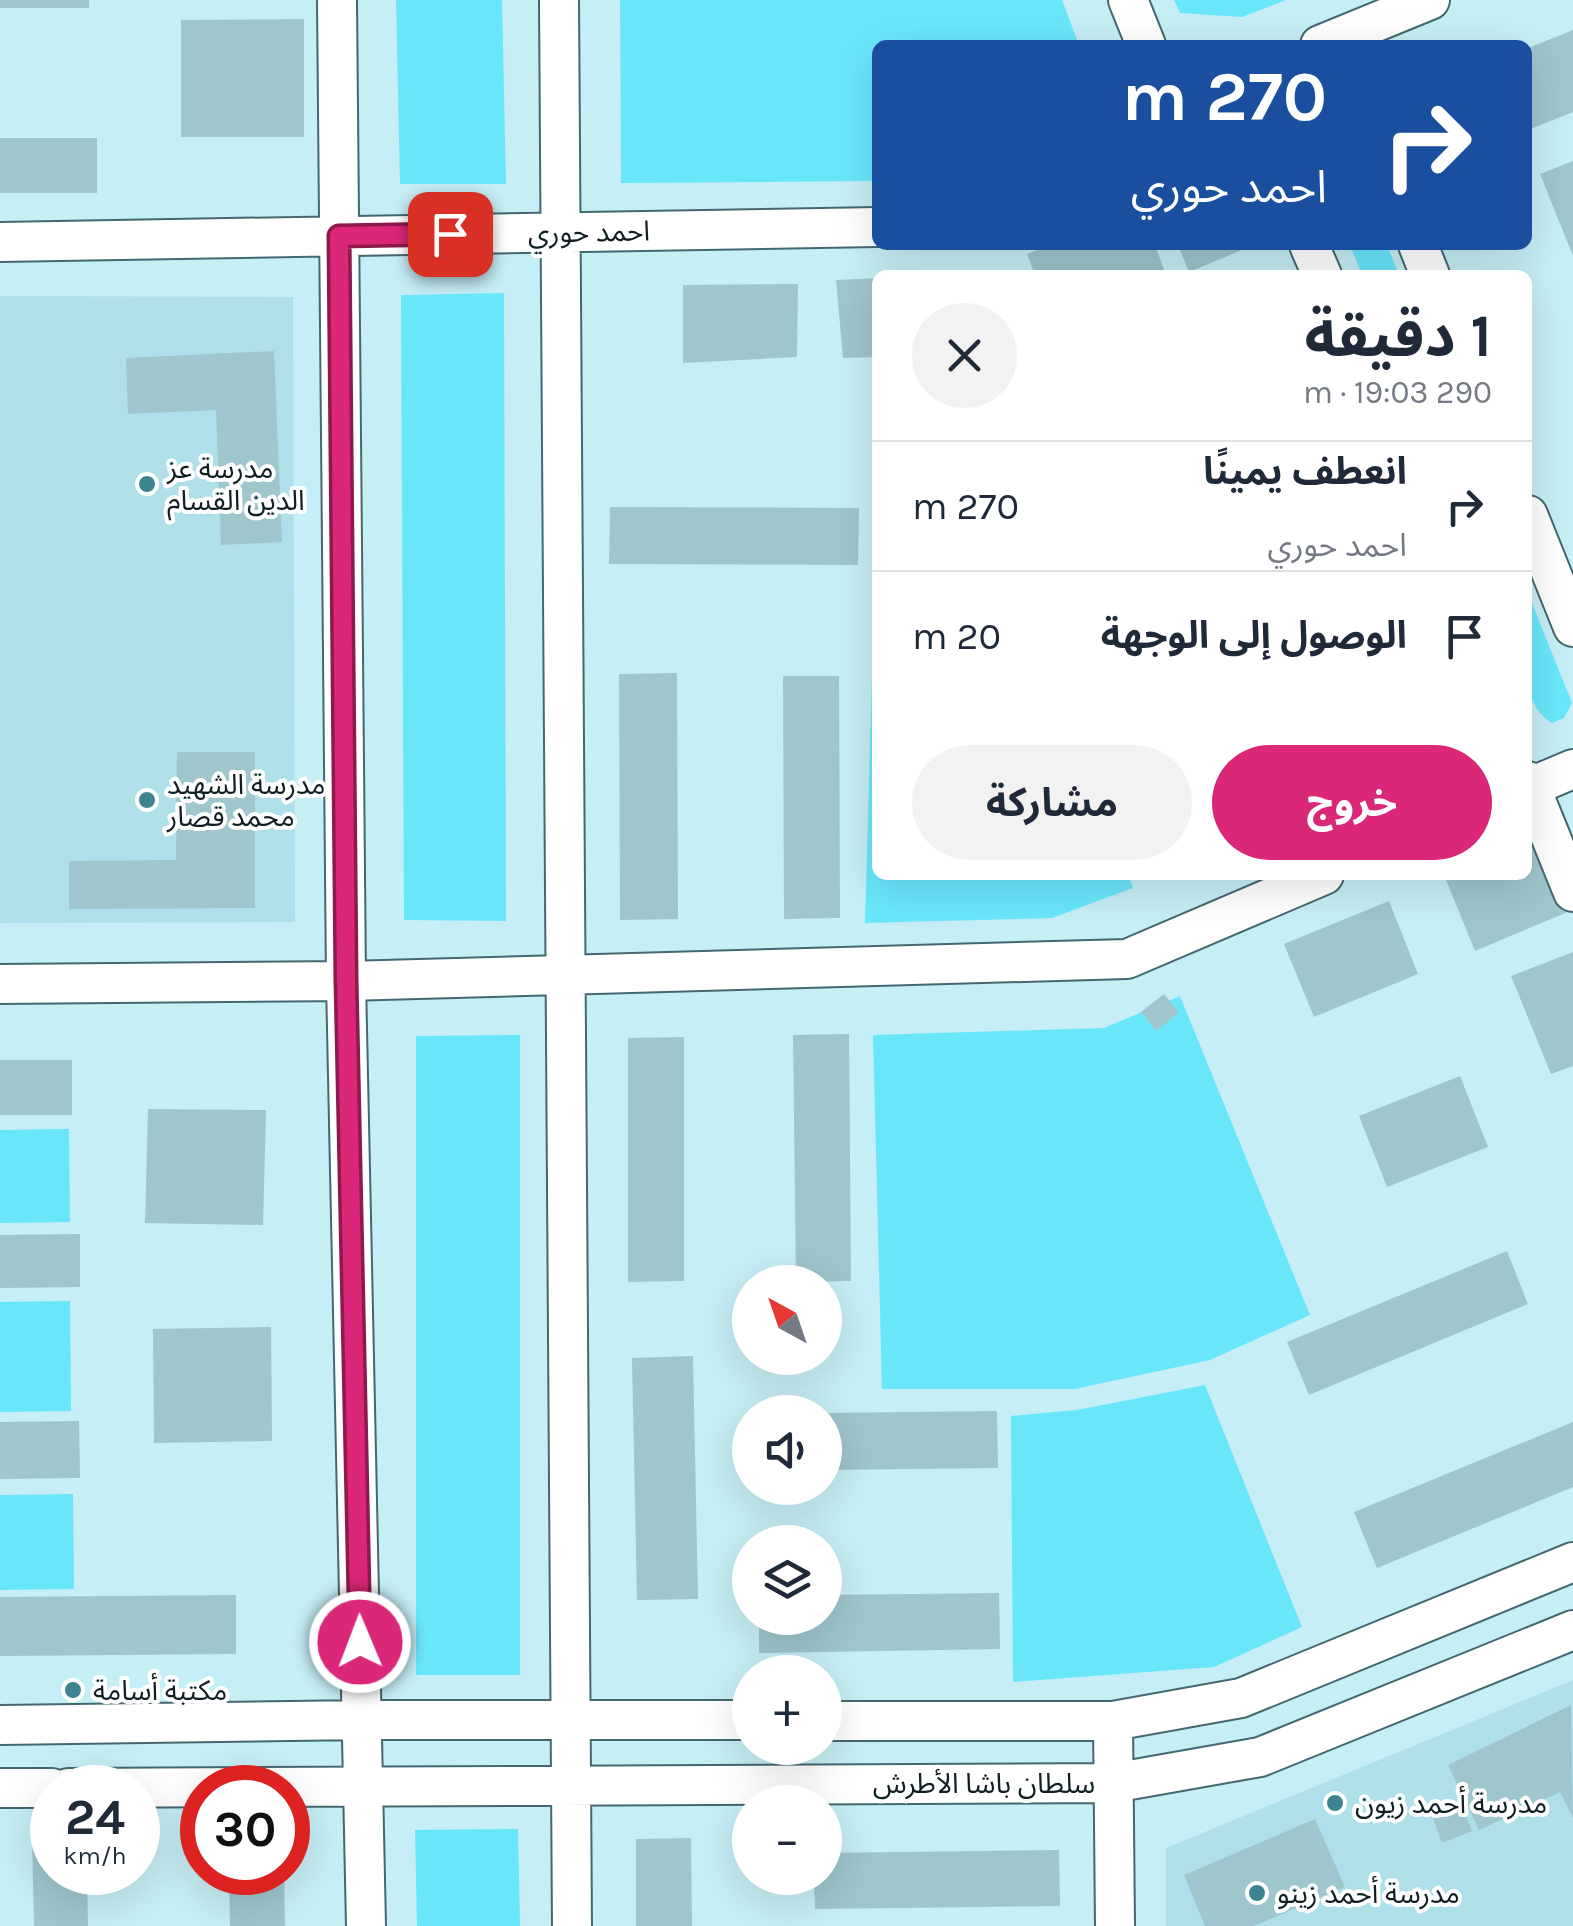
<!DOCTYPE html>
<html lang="ar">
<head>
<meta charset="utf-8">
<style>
  :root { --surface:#fff; --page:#f2f2f3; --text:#1f2937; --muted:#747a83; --line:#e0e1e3; --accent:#db2777 }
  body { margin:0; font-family:Karla,"Noto Sans Arabic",sans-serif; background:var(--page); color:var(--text); direction:rtl; height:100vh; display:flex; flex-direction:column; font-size:38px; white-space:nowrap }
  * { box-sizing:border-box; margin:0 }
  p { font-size:32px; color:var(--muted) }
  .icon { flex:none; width:55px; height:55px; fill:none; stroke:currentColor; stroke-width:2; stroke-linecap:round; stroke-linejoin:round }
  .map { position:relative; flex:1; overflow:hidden; direction:ltr }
  .side { position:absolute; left:872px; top:270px; width:660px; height:610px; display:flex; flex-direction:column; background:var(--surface); border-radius:15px; box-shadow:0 10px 40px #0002; direction:rtl }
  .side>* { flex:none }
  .banner { position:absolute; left:872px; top:40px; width:660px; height:210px; border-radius:15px; box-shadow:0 10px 40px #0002; direction:rtl; background:#1a4fa0; color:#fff; overflow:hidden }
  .needle { width:65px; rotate:320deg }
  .tools { position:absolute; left:732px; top:1265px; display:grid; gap:20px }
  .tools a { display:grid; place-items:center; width:110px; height:110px; border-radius:50%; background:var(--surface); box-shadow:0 10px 40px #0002; font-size:50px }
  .speed { position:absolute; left:30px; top:1765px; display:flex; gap:20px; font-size:50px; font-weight:700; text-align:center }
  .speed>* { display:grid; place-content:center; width:130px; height:130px; border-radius:50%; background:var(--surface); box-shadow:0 10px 40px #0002; line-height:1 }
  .speed small { font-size:25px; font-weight:400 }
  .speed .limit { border:15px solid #d22; background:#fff; color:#111 }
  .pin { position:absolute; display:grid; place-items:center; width:85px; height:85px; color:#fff; margin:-42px; border-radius:20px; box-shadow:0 5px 15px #0006 }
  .me { position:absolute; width:110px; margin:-55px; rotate:359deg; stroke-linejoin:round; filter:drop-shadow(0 0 8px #0008) }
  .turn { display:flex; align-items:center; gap:35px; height:210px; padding:0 40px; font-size:45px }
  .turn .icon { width:130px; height:130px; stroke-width:2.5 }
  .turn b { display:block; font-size:70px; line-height:85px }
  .round { display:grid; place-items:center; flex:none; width:105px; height:105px; border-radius:52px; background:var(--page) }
  .headline { display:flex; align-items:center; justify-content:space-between; height:170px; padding:0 40px }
  h1 { font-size:60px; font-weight:700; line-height:75px }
  .button { display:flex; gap:20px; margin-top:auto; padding:20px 40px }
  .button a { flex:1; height:115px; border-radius:60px; background:var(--accent); color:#fff; font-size:40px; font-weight:700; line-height:115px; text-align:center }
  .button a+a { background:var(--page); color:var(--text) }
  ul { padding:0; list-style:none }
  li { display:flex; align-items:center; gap:30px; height:130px; padding:0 40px; border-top:2px solid var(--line) }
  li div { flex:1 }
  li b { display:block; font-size:38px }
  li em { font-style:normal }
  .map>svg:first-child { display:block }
  .built { fill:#afe0e9 }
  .green { fill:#6ae6fb }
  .building { fill:#9fc5cd }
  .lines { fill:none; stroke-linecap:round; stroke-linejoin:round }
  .minor-casing { stroke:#44686f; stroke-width:42 }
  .minor { stroke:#fff; stroke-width:38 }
  .route-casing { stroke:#8e194d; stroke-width:25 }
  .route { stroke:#db2777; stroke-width:18 }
  .poi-dot { fill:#3e8490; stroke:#fff; stroke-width:4 }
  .labels { text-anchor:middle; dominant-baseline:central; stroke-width:8; stroke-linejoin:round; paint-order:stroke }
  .street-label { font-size:28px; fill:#101f22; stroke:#fff }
  .poi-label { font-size:28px; fill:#101f22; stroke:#fff; text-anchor:start }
</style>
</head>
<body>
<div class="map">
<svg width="1573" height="1926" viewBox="0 0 1573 1926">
  <rect width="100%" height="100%" fill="#c6eef5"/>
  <!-- built -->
  <path class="built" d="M0,296L293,297L295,922L0,923Z
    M1573,1680V1926H1166V1848Z"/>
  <!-- green -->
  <path class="green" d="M396,0H502L506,184H400Z
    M620,0H1062L1079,45H878L876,181L621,183Z
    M1174,0H1286L1242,17L1180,13Z
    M1350,245H1387L1399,275H1362Z
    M504,293L506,921L404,920L401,295Z
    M877,497L878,875H1128L1133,888L1052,918L865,923Z
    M1528,593L1572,703L1564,718L1552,723C1514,701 1527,631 1528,593Z
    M1180,996L1310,1315L1210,1360L1075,1389H882L873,1035L1104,1028Z
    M520,1035V1675H416V1036Z
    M69,1129L70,1222L0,1223V1130Z
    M70,1301L71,1411L0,1412V1302Z
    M1205,1385L1302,1627L1214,1667L1013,1682L1011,1416L1077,1410Z
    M73,1494L74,1589L0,1590V1495Z
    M518,1829L520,1926H417L415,1830Z"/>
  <!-- building -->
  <path class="building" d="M0,0H89V8H0Z
    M304,19V137H181V20Z
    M1573,30V112L1528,130V48Z
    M0,138H97V193H0Z
    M1573,161V256L1540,174Z
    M1050,245H1155L1166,275H1035L1027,254Z
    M1178,245H1254L1189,272Z
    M878,278V357L843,358L836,280Z
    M798,284L797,357L683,363V285Z
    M274,351L282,542L221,545L216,410L128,414L126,358Z
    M610,507L859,508L858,565L609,564Z
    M677,673L678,919L620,920L619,674Z
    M783,676H839L840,918L784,919Z
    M177,752H255V908L69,909V861L176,860Z
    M1541,840L1570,911L1475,951L1446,880L1457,875H1528V846Z
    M1389,901L1418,974L1314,1017L1284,944Z
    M1573,952V1066L1551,1074L1511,976Z
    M1164,994L1179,1013L1156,1031L1141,1012Z
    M849,1034L851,1281L796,1282L793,1035Z
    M684,1037V1281L628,1282V1038Z
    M0,1060H72V1115H0Z
    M1460,1076L1488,1147L1387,1187L1359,1116Z
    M148,1109L266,1110L263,1225L145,1223Z
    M80,1234V1287L0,1288V1235Z
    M1507,1251L1528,1304L1309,1395L1287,1342Z
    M271,1327L272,1441L154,1443L153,1329Z
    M693,1356L698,1599L637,1600L632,1358Z
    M997,1411L998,1468L825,1470V1413Z
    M79,1421L80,1478L0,1479V1422Z
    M1573,1422V1487L1377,1568L1354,1512Z
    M999,1593L1000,1649L759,1653V1618H825V1595Z
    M236,1595V1654L0,1656V1597Z
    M1571,1705L1573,1818L1560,1792L1479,1830L1448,1765Z
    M1462,1806L1472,1831L1442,1843L1433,1818Z
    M1315,1819L1345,1887L1254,1926H1205L1184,1875Z
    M52,1838V1872H87L88,1926H34L32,1839Z
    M691,1838L692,1926H636V1839Z
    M1059,1850L1060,1906L815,1909L814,1878H825V1853Z
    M229,1872H284L285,1926H230Z"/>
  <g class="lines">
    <!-- minor casing -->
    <g class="minor-casing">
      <path id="minor" d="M337,0L346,981L366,1926
        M559,0L572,1926
        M1128,0L1146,45
        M1320,45L1430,0
        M0,242L878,227
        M1309,245L1322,275
        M1418,245L1430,275
        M1528,515L1573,627
        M1528,781L1573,892
        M1528,788L1573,769
        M0,984L346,981L1127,959L1324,875
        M825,1721H1113L1241,1698L1573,1562
        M1113,1721L1115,1926
        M0,1725L362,1720H750
        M0,1788H52
        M68,1788L1113,1783L1260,1757L1573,1630"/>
    </g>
    <!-- minor -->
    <use href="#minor" class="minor"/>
  </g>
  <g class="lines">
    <!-- route casing -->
    <g class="route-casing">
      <path id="route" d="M360,1642L346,980L339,236L450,234"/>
    </g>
    <!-- route -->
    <use href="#route" class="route"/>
  </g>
  <!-- markers -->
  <g class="poi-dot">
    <circle cx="147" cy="484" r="10"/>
    <circle cx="147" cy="800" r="10"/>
    <circle cx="73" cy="1690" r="10"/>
    <circle cx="1335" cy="1803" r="10"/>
    <circle cx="1257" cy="1893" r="10"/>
  </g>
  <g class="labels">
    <!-- street labels -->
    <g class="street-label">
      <text transform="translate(589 232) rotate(-1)">احمد حوري</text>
      <text x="984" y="1783">سلطان باشا الأطرش</text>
    </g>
    <!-- poi labels -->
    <g class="poi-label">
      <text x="167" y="468">مدرسة عز<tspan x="167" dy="32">الدين القسام</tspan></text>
      <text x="167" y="784">مدرسة الشهيد<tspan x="167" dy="32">محمد قصار</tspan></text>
      <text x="93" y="1690">مكتبة أسامة</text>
      <text x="1355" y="1803">مدرسة أحمد زيون</text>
      <text x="1277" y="1893">مدرسة أحمد زينو</text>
    </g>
  </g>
</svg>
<div class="tools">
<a><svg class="needle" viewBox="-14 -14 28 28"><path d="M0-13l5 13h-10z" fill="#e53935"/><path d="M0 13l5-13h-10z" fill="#747a83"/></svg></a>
<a><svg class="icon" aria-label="sound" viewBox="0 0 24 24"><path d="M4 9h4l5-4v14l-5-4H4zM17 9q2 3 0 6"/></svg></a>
<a><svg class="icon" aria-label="layers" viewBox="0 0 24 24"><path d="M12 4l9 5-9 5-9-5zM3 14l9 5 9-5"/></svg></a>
<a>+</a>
<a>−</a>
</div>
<div class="speed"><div>24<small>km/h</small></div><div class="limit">30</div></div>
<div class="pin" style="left:450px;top:234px;background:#d93025"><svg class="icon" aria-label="arrive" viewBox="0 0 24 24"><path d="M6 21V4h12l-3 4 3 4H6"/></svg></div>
<svg class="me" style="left:360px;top:1642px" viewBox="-20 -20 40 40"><circle r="17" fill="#db2777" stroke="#fff" stroke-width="3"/><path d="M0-11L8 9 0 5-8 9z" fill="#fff"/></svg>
<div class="banner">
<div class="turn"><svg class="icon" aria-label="right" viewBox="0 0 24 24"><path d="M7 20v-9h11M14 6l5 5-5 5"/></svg><div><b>270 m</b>احمد حوري</div></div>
</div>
<section class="side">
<div class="headline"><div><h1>1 دقيقة</h1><p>290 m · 19:03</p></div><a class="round"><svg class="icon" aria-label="close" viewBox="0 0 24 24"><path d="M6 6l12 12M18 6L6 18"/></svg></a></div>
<ul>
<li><svg class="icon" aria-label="right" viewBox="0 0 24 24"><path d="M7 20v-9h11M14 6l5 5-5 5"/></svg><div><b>انعطف يمينًا</b><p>احمد حوري</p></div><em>270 m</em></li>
<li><svg class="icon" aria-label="arrive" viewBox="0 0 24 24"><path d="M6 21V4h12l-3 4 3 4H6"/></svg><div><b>الوصول إلى الوجهة</b></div><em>20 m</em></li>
</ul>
<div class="button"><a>خروج</a><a>مشاركة</a></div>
</section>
</div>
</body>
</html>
